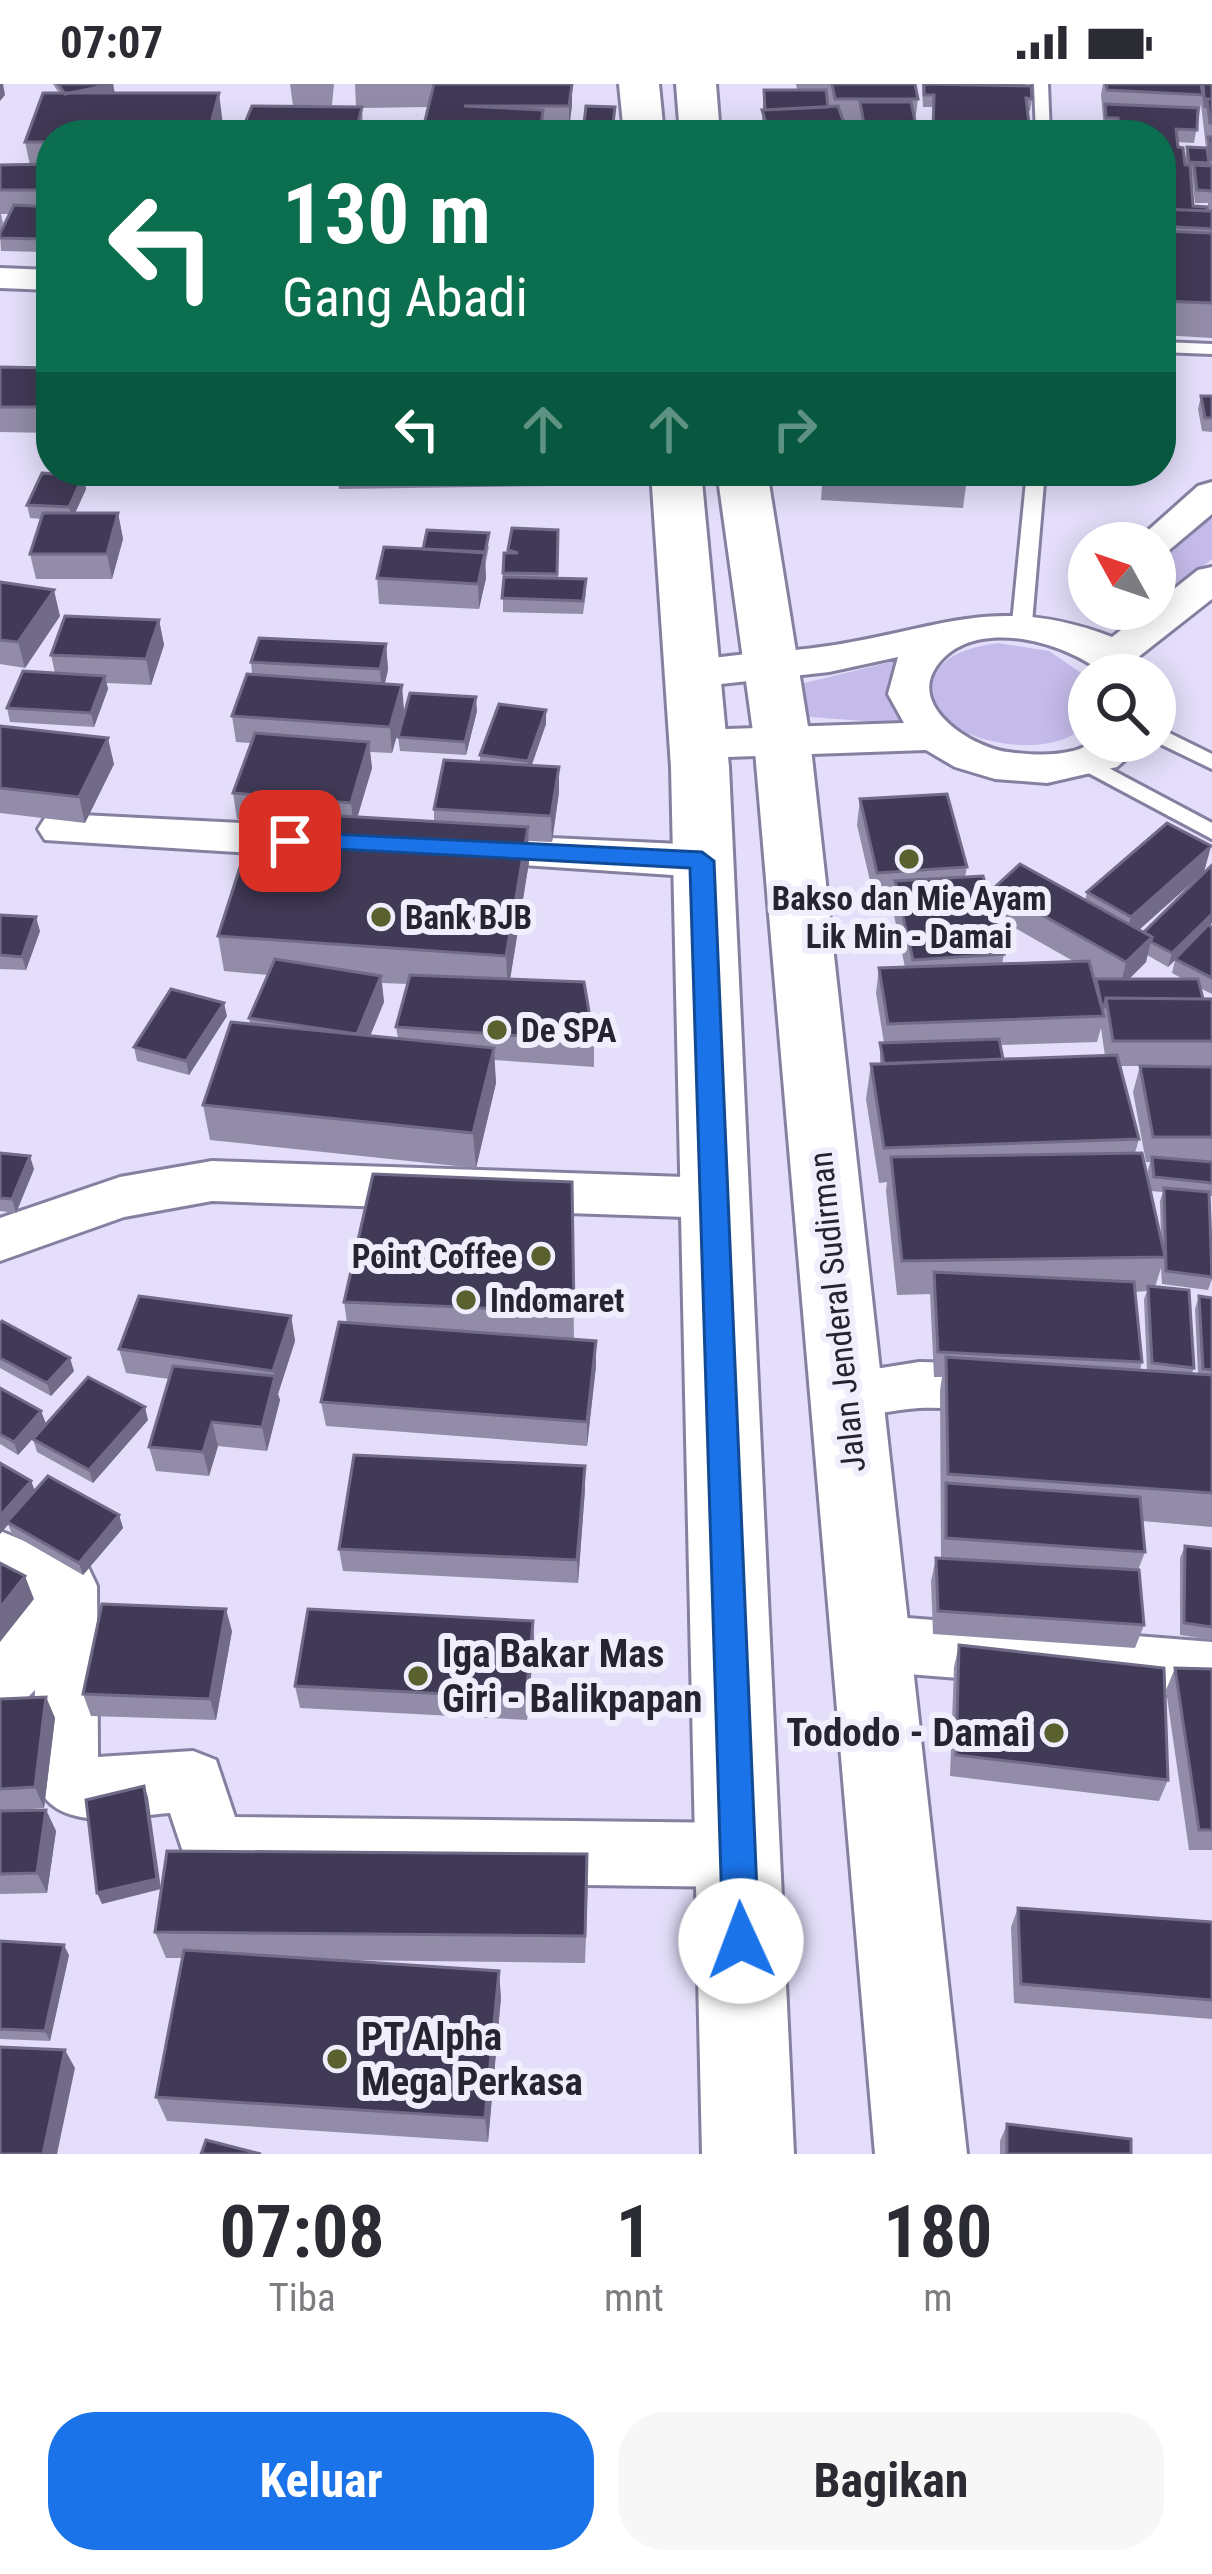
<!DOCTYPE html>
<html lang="id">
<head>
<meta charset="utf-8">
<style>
  :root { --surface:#fff; --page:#f7f7f7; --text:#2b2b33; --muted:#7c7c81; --accent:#1a73e8 }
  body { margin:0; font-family:"Roboto Condensed",sans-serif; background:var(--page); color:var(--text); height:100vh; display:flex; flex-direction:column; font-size:45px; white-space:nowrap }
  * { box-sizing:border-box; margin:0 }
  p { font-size:39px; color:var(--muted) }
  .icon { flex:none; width:66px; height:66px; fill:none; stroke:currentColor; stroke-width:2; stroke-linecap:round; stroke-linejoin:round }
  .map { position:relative; height:2070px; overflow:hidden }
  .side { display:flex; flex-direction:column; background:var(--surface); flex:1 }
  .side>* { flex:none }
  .hud { position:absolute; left:36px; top:36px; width:1140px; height:366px; border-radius:48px; box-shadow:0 6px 30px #0003; background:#0b6e4f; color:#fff; overflow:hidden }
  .needle { width:78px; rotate:310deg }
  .tools { position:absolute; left:1068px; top:438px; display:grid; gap:24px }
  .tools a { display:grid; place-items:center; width:108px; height:108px; border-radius:50%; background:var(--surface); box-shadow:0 6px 30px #0003; font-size:60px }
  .pin { position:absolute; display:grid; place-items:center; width:102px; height:102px; color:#fff; margin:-51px; border-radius:24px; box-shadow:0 6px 18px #0006 }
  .me { position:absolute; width:132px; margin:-66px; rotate:358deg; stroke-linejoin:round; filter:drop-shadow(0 0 9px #0008) }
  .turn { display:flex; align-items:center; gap:42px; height:252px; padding:0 48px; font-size:54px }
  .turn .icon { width:156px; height:156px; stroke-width:2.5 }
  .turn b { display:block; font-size:84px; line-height:102px }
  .lanes { display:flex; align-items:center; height:114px; padding:0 48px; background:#0003; justify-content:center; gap:60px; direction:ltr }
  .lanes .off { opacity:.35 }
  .eta { display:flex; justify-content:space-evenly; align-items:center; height:204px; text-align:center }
  .eta b { font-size:72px; font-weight:700; line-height:84px }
  .cta { display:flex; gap:24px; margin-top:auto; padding:24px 48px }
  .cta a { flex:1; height:138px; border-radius:48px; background:var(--accent); color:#fff; font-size:48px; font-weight:700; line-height:138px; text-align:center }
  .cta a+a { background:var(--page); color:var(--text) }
  .status { display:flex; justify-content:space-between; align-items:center; height:84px; padding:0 60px; background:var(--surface); direction:ltr }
  .status svg { height:33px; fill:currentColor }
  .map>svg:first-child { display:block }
  .green { fill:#c5bbeb }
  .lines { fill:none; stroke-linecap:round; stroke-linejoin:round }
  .service-casing { stroke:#867fa0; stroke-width:6 }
  .minor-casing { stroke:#867fa0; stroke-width:6 }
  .trunk-casing { stroke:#867fa0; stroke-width:6 }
  .service { fill:#fff; fill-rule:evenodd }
  .minor { fill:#fff; fill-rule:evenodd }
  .trunk { fill:#fff; fill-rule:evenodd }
  .wall { fill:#928ca8; fill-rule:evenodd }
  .shaded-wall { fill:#726b88 }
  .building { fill:#413a57; stroke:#726b88; stroke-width:3 }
  .route { fill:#1a73e8; stroke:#114b97; stroke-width:3 }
  .poi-dot { fill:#5a602e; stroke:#f0edfc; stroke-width:4.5 }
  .labels { text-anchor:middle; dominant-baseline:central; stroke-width:12; stroke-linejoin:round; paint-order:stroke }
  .poi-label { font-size:33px; font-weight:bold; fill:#272431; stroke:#f0edfc; text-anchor:start }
  .street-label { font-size:33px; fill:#272431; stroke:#f0edfc }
  .near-poi-label { font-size:39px; font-weight:bold; fill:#272431; stroke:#f0edfc; text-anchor:start }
</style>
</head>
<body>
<div class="status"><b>07:07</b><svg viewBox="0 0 49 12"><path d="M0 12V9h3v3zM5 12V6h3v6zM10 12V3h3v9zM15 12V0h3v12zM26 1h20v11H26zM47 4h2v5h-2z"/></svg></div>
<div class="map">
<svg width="1212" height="2070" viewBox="0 0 1212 2070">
  <rect width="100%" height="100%" fill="#e4defa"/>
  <!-- green -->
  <path class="green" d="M1212,430V475L1155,521V477Z
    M998,559L1049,567L1087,593C1090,605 1093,629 1086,639C1054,685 908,654 934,593C945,568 974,563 998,559Z
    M899,576C885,601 889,615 903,640L798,632L792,602Z"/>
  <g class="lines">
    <!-- service casing -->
    <g class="service-casing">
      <path id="service" d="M1034,0H1048L1050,51H1036Z
        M1161,258L1212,260V270L1161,268Z
        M1027,387H1045L1032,539L1022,545L1012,539Z
        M1155,642L1212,670V685L1154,657Z
        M1086,672L1212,739V755L1079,684L1076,679L1079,674Z"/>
    </g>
    <!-- minor casing -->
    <g class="minor-casing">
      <path id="minor" d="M0,184L51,186V206L0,204Z
        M1212,398V430L1168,467L1155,471V459H1134L1198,402Z
        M1212,483V515L1137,574L1152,591H1105C1068,558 972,530 936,583C908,624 974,664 1008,668C1029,671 1053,672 1073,667C1082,665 1090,659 1099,657C1113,654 1131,657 1146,657L1117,683L1047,699L995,695L955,683L926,666L698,674L683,670L676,660L683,650L698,646L904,639L888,610L898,573L829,588L694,603L679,599L673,590L679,581C727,568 779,570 828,562C940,545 997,509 1112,553L1148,525H1155V520L1198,486Z
        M61,730L318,743L334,747L341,758L334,769L318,773L45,756L38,745L45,734Z
        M463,750L702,761L718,766L725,777L718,788L702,793L447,776L440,765L447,754Z
        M212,1077L715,1094L734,1100L741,1114L734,1128L715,1134L212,1117L124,1133L0,1177V1134L120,1093Z
        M919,1278L1012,1280L1032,1286L1040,1303L1032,1320C995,1332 957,1322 919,1324C886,1326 856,1338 825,1327L817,1310L825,1293Z
        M0,1447L88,1483L97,1502L98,1673L193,1667L216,1676L235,1733L738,1739L761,1749L771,1771L761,1793L738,1803L212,1796L189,1786L170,1729C126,1732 50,1752 35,1693C28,1667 35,1633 35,1606L22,1619L0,1628V1553L26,1513L0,1501Z
        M870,1531L1212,1558V1614L870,1587L848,1579L839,1559L848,1539Z"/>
    </g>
    <!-- trunk casing -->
    <g class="trunk-casing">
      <path id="trunk" d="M619,0H659L664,51H624Z
        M676,0H716L720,51H680Z
        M651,387H701L729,683L794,2070H702L671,683Z
        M717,387H767L810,655L967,2070H875L754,655Z"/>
    </g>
    <!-- service -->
    <use href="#service" class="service"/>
    <!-- minor -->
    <use href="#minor" class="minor"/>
    <!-- trunk -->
    <use href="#trunk" class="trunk"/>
  </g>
  <!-- wall -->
  <path class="wall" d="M53,0H113L115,9L223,41L220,51H51V152L43,168L1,167L0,149L10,130H1L3,139L0,147V81H30L25,58L59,9Z
    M290,0H334L332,21L293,22Z
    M355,0H434V2V0H572L569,46H544V51H422L428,23L362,24L363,43L406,44L407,51H240L252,22L356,23Z
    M796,0H915L918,15L915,38L918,51H860L858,39H844L848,51H761L764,6H797Z
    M922,0H1025L1032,15L1030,27H1028L1029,40L1028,51H932L933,23H923Z
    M1103,0H1212V254L1161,251V51H1118L1116,46H1104L1101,11ZM1201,20L1206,64L1187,63L1185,76L1178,63L1177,58L1194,59ZM1190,91H1192L1195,119H1208V127L1193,122Z
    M586,22L615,23L613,51H583Z
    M0,283L51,284V349L0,348Z
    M1201,312H1212V348L1202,347L1198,325Z
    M220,387H286V398L222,400Z
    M337,387H549V402L339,405Z
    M823,387H968L963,424L821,416Z
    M83,392L86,405L75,429H118L123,455L112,495H36L30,470L41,435L30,434L27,421Z
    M512,444L558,446V494L586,509L583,530L503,528V489Z
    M489,462L485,483L486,494L479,525L379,520L377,494L423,465Z
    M0,498L60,532L25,584L0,580Z
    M159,536L164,561L151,601L106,599L108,605L94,643L10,638L7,624L55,589L51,571Z
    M386,560L388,586L385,599L404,626L392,669L370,668L372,684L357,732L434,737V725L480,678V671L546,640L532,681L559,683V708L552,758L528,757L529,778L510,895L594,957V983L494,976L496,999L476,1084L210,1056L203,1021L250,940L249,934L268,891L224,887L218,852L255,737L237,735L233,709L251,659L236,658L232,632L252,590L251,578ZM382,899L408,900L396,943L398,954L370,951L384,918Z
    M477,627L466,671L400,667L398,653Z
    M0,642L114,680L85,739L0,729Z
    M860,715L967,783L965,793L991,820L994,804L1085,816L1087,808L1211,762L1204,788L1139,846L1144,848L1212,781V839L1209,842L1212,843V910L1200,904L1203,915H1212V1112H1209L1212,1195L1208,1206L1162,1200L1161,1184L1155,1203L1194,1284L1192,1289L1198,1290L1195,1225L1199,1212L1212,1214V1443L1142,1437L1145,1468L1138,1486L1144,1541L1135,1564L933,1550L931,1497L936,1474H941L940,1306L942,1293H934L930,1210L897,1211L886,1107L887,1098L879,1099L866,1015L871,980H880V959H884L876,909L879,884L905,883L892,822L893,813L874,814L857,741ZM994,832L1073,877L1002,880L1004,870ZM1147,871L1168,883L1175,876L1172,889L1183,895H1129L1146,878ZM1101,944L1105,972L1003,975L1000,961L1097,958ZM1120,982H1140L1133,1008L1146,1078H1150L1148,1086L1149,1102L1135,1069L1139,1055ZM1150,1107L1163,1108L1160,1117L1161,1156ZM1147,1207L1144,1215L1147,1286H1140L1142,1278L1135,1208Z
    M0,831L40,847L26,886L0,885Z
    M227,932L189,991L137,977L134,963Z
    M0,1069L34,1085L16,1129L0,1127Z
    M572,1098L574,1256L596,1257V1282L587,1362L326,1342L321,1318L347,1239L344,1218Z
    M291,1232L295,1257L278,1310L280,1316L267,1367L218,1362L209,1392L156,1387L149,1363L169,1295L126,1289L119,1265Z
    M0,1240L74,1287L51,1312L0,1284Z
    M0,1304L41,1327L46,1340L18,1371L0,1360Z
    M148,1336L93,1399L37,1368L33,1355Z
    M0,1379L35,1407L119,1431L123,1444L83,1491L12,1450L8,1440L0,1450Z
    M585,1405L578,1499L343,1487L339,1465Z
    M1185,1462L1212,1465V1556L1180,1551V1474Z
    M533,1537L534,1559L527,1636L300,1624L295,1602Z
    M232,1547L216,1636L91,1632L83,1610Z
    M959,1561L1168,1696L1159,1717L950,1692L954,1583Z
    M1175,1584L1212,1585V1766H1189L1166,1606Z
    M46,1613L55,1634L44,1724L0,1727V1615Z
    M46,1726L56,1747L47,1809L0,1810V1727Z
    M588,1798L585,1879L338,1876L501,1913L488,2058L167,2037L156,2013L183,1874H166L155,1848Z
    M1018,1824L1212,1838V1935L1014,1919L1011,1843Z
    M0,1857L69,1871L50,1957L0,1955Z
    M1007,2040L1131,2070H1000V2057Z"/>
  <!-- shaded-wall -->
  <path class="shaded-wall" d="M0,0H3L5,11L0,17Z
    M113,0L115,13L65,10Z
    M572,0V22L569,46V22Z
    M219,9L223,41L220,51H208Z
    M51,134V152L43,168L41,155Z
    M83,392L86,405L72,436L69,423Z
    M118,429L123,455L112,495L107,470Z
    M485,468L486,494L479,525L478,500Z
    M54,506L60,532L25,584L18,558Z
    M159,536L164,561L151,601L146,575Z
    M386,560L388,586L382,611L380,585Z
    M105,592L108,605L94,643L91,629Z
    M402,601L404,626L392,669L390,643Z
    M476,613L477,627L466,671L465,658Z
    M546,626V640L528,691V677Z
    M108,654L114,680L85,739L79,713Z
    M369,658L372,684L354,745L351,719Z
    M559,683V708L552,758L551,732Z
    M528,743L529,778L508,908L506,872Z
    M1211,762L1204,788L1124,859L1131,833Z
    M1212,830V839L1168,883L1172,869Z
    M36,833L40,847L26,886L22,873Z
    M1152,853L1146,878L1120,904L1126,878Z
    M381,892L384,918L360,977L357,951Z
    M224,919L227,932L189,991L186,977Z
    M494,964L496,999L476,1084L473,1049Z
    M30,1072L34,1085L16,1129L12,1115Z
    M291,1232L295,1257L278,1310L280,1316L267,1367L262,1343L275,1293L273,1287Z
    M596,1257V1282L587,1362V1338Z
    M70,1274L74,1287L51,1312L47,1299Z
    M145,1323L148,1336L93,1399L89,1386Z
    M41,1327L46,1340L18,1371L14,1358Z
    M212,1338L218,1362L209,1392L203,1368Z
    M585,1382V1405L578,1499L577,1476Z
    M31,1397L36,1409L0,1450V1432Z
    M119,1431L123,1444L83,1491L79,1479Z
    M25,1492L34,1515L0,1558V1524Z
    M226,1525L232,1547L216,1636L210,1615Z
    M533,1537L534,1559L527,1636L526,1614Z
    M46,1613L55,1634L44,1724L35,1703Z
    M144,1702L148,1713L161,1805L102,1820L97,1809Z
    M46,1726L56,1747L47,1809L37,1789Z
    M64,1861L69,1871L50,1957L45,1947Z
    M499,1887L501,1913L488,2058L485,2034Z
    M65,1966L75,1984L57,2070H43Z"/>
  <!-- building -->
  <path class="building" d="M58,0H113L65,10Z
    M434,0H572L569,22H464L543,26L540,50L422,49Z
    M832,0H915L918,15H835Z
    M924,0L1031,2L1032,15L1026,14L1029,40L965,38L1024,43V51H933L934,11H924Z
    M1106,0H1201L1203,11L1107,6Z
    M1203,0H1212V15H1207L1205,24Z
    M764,6H826L828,23L765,26Z
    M43,9H219L208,51H51V58H25Z
    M1207,15H1212V39H1210Z
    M860,18H911L918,51H866Z
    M1105,20L1198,24L1197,46L1176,45L1178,63L1183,64L1185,81H1190L1193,122L1207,123V127L1161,125V51H1122L1118,34H1106Z
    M252,22L362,23L357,43L406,44L405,51H240Z
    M586,22L615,23L612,48H583Z
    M838,22L848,51H770L762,26Z
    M1208,53H1212V77Z
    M1187,63L1207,64L1209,79L1189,78Z
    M51,80V106H0V81Z
    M1194,81L1212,82V107L1197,106Z
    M14,121L51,123V134L41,155L0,154V149Z
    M1161,125L1212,127V145L1161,142Z
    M1161,147L1212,149V219L1161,217Z
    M0,283L51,284V323H0Z
    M1201,312H1212V334H1205Z
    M926,387H968V389Z
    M42,389L83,392L69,423L27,421Z
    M43,429H118L107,470H30Z
    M512,444L558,446L557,490L503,489L504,469H518L508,466Z
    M427,446L489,449L485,469L423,465Z
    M384,463L485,468L478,500L377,494Z
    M504,493L586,495L583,517L502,514Z
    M0,498L54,506L18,558L0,556Z
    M65,532L159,536L146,575L51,571Z
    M259,554L386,560L380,585L251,578Z
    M23,587L105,592L91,629L7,624Z
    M247,590L402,601L390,643L232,632Z
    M410,609L476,613L465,658L398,653Z
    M499,620L546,626L528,677L480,671Z
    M0,642L108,654L79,713L0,704Z
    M255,649L369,658L351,719L233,709Z
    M444,676L559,683L551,732L434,725Z
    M947,710L967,783L877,789L860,715Z
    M258,727L528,743L506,872L218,852Z
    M1167,739L1211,762L1131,833L1087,808Z
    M1020,780L1152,853L1126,878L994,804Z
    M1212,781V830L1172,869L1151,858L1152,853L1144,848Z
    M983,792L1004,870L913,876L895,797Z
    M0,831L36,833L22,873L0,871Z
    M1208,841L1212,843V894L1175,875Z
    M275,875L381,892L357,950L249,934Z
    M1089,877L1104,932L888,940L879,884Z
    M410,891L584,898L594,957L396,943Z
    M1096,895H1198L1203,915L1106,914L1104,923H1102Z
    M171,905L224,919L186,977L134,963Z
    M1106,914L1212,915V957H1113Z
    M231,938L494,964L473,1049L203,1021Z
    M999,955L1003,975L884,980L880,959Z
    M1117,971L1139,1055L884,1064L871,980Z
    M1140,982L1212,983V1053H1153Z
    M0,1069L30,1072L12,1115L0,1114Z
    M1142,1069L1165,1173L902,1177L891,1073Z
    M1152,1073L1212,1078V1099L1154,1093Z
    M373,1090L572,1098L574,1228L344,1218Z
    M1164,1104L1209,1108L1212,1193L1166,1187Z
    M934,1188L1134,1198L1142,1278L938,1268Z
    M1148,1202L1189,1206L1194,1284L1152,1279Z
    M139,1212L291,1232L273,1287L119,1265Z
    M1199,1212L1212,1214V1286L1203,1285Z
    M2,1237L70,1274L47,1299L0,1274V1240Z
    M339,1238L596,1257L587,1338L321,1318Z
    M946,1273L1212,1291V1409L948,1390Z
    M173,1282L275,1292L262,1343L212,1338L203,1368L149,1363Z
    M88,1293L145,1323L89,1386L33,1355Z
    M0,1304L41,1327L14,1358L0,1350Z
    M354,1371L585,1382L577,1476L339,1465Z
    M0,1379L31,1397L0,1432Z
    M48,1392L119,1431L79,1479L7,1438Z
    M946,1399L1140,1413L1145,1468L946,1454Z
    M1185,1462L1212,1465V1543L1184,1539Z
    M936,1474L1139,1486L1144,1541L938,1527Z
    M0,1479L25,1492L0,1524Z
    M102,1520L226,1525L210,1615L83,1610Z
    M308,1525L533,1537L526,1614L295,1602Z
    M959,1561L1164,1584L1168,1696L956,1671Z
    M1175,1584L1212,1585V1746H1199Z
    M46,1613L35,1703L0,1705V1615Z
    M144,1702L157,1795L97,1809L86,1716Z
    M46,1726L37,1789L0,1790V1727Z
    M167,1767L587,1770L585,1852L155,1848Z
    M1018,1824L1212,1838V1916L1021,1900Z
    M0,1857L64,1861L45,1947L0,1945Z
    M184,1866L499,1887L485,2034L156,2013Z
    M0,1963L65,1966L43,2070H0Z
    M1007,2040L1131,2055V2070H1007Z
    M206,2056L261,2070H201Z"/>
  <!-- route -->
  <path class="route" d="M290,748L702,768L714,777L759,1857L754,1869L741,1875L728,1869L723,1857L690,784L281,762L278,757Z"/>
  <!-- markers -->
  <g class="poi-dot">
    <circle cx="909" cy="775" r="12"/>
    <circle cx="381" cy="833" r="12"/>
    <circle cx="497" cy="946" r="12"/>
    <circle cx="541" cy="1172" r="12"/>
    <circle cx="466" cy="1216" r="12"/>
    <circle cx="418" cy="1592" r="12"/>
    <circle cx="1054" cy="1649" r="12"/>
    <circle cx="337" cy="1975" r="12"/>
  </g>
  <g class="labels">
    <!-- poi labels -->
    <g class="poi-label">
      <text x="909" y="814" text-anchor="middle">Bakso dan Mie Ayam<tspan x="909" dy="38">Lik Min - Damai</tspan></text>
      <text x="405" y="833">Bank BJB</text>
      <text x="521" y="946">De SPA</text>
      <text x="517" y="1172" text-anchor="end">Point Coffee</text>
      <text x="490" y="1216">Indomaret</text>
    </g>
    <!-- street labels -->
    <g class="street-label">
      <text transform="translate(837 1228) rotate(-96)">Jalan Jenderal Sudirman</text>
    </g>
    <!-- near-poi labels -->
    <g class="near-poi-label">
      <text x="442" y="1570">Iga Bakar Mas<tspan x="442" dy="45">Giri - Balikpapan</tspan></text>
      <text x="1030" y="1649" text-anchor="end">Tododo - Damai</text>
      <text x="361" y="1953">PT Alpha<tspan x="361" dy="45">Mega Perkasa</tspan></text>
    </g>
  </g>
</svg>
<div class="tools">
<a><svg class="needle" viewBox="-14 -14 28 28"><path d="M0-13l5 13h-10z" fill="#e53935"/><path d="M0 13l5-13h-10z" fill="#7c7c81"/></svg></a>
<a><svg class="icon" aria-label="search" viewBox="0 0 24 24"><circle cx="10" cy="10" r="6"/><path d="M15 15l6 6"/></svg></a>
</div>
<div class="pin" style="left:290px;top:757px;background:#d93025"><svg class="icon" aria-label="arrive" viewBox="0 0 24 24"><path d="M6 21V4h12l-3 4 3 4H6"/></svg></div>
<svg class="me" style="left:741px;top:1857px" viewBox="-20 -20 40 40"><circle r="19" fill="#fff"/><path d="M0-13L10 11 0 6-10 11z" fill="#1a73e8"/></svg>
<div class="hud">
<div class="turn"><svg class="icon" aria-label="left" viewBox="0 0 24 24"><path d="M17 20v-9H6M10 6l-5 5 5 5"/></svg><div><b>130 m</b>Gang Abadi</div></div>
<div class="lanes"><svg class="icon" aria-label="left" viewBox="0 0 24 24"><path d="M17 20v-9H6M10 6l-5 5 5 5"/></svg><svg class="icon off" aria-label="ahead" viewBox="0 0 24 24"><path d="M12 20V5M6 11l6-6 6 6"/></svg><svg class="icon off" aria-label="ahead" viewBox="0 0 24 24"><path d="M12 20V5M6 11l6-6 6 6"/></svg><svg class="icon off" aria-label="right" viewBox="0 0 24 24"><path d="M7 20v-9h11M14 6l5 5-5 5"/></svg></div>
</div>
</div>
<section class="side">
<div class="eta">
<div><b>07:08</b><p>Tiba</p></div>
<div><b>1</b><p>mnt</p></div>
<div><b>180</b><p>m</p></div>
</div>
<div class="cta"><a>Keluar</a><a>Bagikan</a></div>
</section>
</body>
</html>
